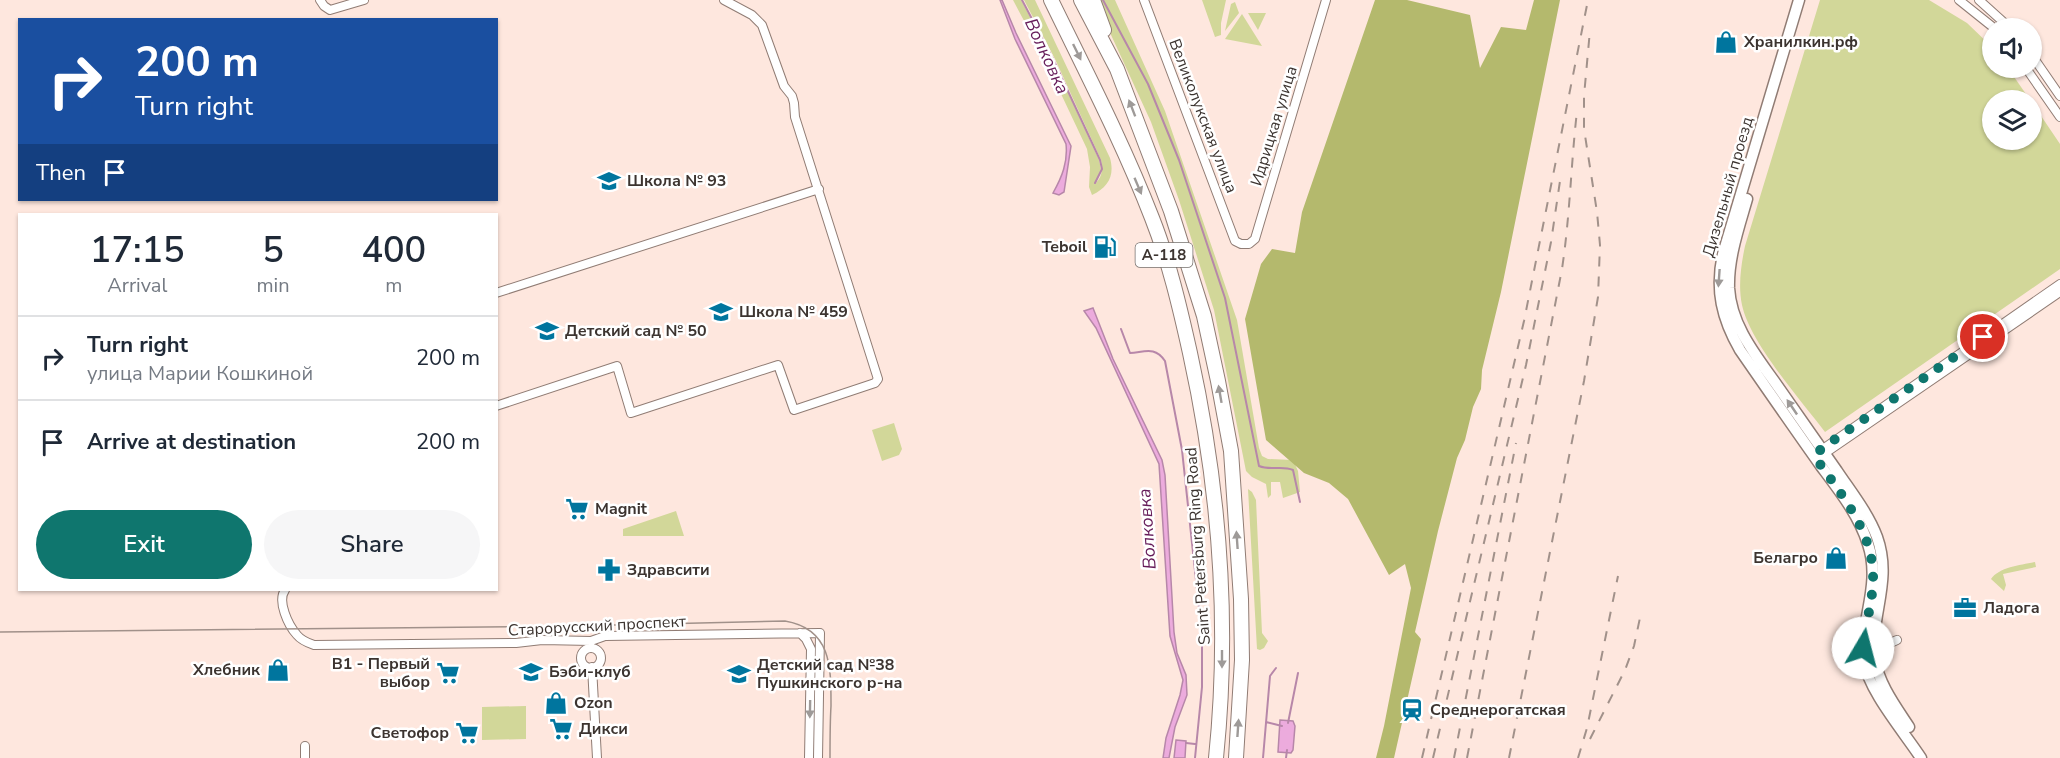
<!DOCTYPE html>
<html lang="en">
<head>
<meta charset="utf-8">
<style>
  :root { --surface:#fff; --page:#f6f6f7; --text:#1f2937; --muted:#747a83; --line:#e0e1e3; --accent:#0f766e }
  body { margin:0; font-family:"Nunito Sans",sans-serif; background:var(--page); color:var(--text); height:100vh; display:flex; flex-direction:column; font-size:22px; white-space:nowrap }
  * { box-sizing:border-box; margin:0 }
  p { font-size:20px; color:var(--muted) }
  .icon { flex:none; width:33px; height:33px; fill:none; stroke:currentColor; stroke-width:2; stroke-linecap:round; stroke-linejoin:round }
  .map { position:relative; flex:1; overflow:hidden }
  .panel { position:absolute; left:18px; top:213px; width:480px; height:378px; display:flex; flex-direction:column; background:var(--surface); border-radius:0px; box-shadow:0 2px 4px #0004 }
  .panel>* { flex:none }
  .hud { position:absolute; left:18px; top:18px; width:480px; height:183px; border-radius:0px; box-shadow:0 2px 4px #0004; background:#1a4fa0; color:#fff; overflow:hidden }
  .fabs { position:absolute; left:1982px; top:18px; display:grid; gap:12px }
  .fabs a { display:grid; place-items:center; width:60px; height:60px; border-radius:50%; background:var(--surface); box-shadow:0 2px 4px #0004; font-size:30px }
  .pin { position:absolute; display:grid; place-items:center; width:51px; height:51px; color:#fff; margin:-26px; border:3px solid #fff; border-radius:50%; box-shadow:0 2px 6px #0007 }
  .me { position:absolute; width:66px; margin:-33px; rotate:8deg; stroke-linejoin:round; filter:drop-shadow(0 0 4px #0008) }
  .turn { display:flex; align-items:center; gap:21px; height:126px; padding:0 18px; font-size:27px }
  .turn .icon { width:78px; height:78px; stroke-width:2.5 }
  .turn b { display:block; font-size:42px; line-height:51px }
  .then { display:flex; align-items:center; height:57px; padding:0 18px; background:#0003; gap:12px; font-size:22px }
  .eta { display:flex; justify-content:space-evenly; align-items:center; height:102px; text-align:center }
  .eta b { font-size:36px; font-weight:600; line-height:42px }
  .cta { display:flex; gap:12px; margin-top:auto; padding:12px 18px }
  .cta a { flex:1; height:69px; border-radius:36px; background:var(--accent); color:#fff; font-size:24px; font-weight:600; line-height:69px; text-align:center }
  .cta a+a { background:var(--page); color:var(--text) }
  ul { padding:0; list-style:none }
  li { display:flex; align-items:center; gap:18px; height:84px; padding:0 18px; border-top:2px solid var(--line) }
  li div { flex:1 }
  li b { display:block; font-size:22px }
  li em { font-style:normal }
  .map>svg:first-child { display:block }
  .green { fill:#d2d799 }
  .forest { fill:#b4b96d }
  .water { fill:#ecabdd; stroke:#b787a9; stroke-width:1.5 }
  .lines { fill:none; stroke-linecap:round; stroke-linejoin:round }
  .stream { stroke:#b787a9; stroke-width:2 }
  .street-casing { stroke:#907c74; stroke-width:10 }
  .secondary-casing { stroke:#907c74; stroke-width:13 }
  .highway-casing { stroke:#907c74; stroke-width:16 }
  .street { stroke:#fff; stroke-width:8 }
  .secondary { stroke:#fff; stroke-width:10 }
  .highway { stroke:#fff; stroke-width:14 }
  .tram { stroke:#a1918a; stroke-width:1.5 }
  .rail { stroke:#a1918a; stroke-width:2; stroke-dasharray:10 10; stroke-linecap:butt }
  .oneway { fill:#9e9a98 }
  .route { stroke:#0f766e; stroke-width:10; stroke-dasharray:0 18 }
  .labels { text-anchor:middle; dominant-baseline:central; stroke-width:5; stroke-linejoin:round; paint-order:stroke }
  .shield { fill:#fff; stroke:#76716e; stroke-width:1.5 }
  .shield-label { font-size:15px; font-weight:bold; fill:#3c3430 }
  .poi-label { font-size:16px; font-weight:bold; fill:#3c3430; stroke:#fff; text-anchor:start }
  .street-label { font-size:16px; fill:#3c3430; stroke:#fff }
  .water-label { font-size:18px; font-style:italic; fill:#661c5a; stroke:#fff }
</style>
</head>
<body>
<div class="map">
<svg width="2060" height="758" viewBox="0 0 2060 758">
  <rect width="100%" height="100%" fill="#fee7de"/>
  <!-- green -->
  <path class="green" d="M1013,0H1021L1053,60L1099,160L1101,169L1095,184C1102,177 1103,170 1101,160L1055,59L1024,0H1035L1110,158C1115,176 1108,187 1092,195L1089,187L1090,167L1087,149L1046,62Z
    M1095,0H1115L1165,111L1237,320L1259,448L1262,456L1268,459L1293,460L1298,471L1300,492L1283,498L1280,482H1271V495L1268,498L1266,484L1252,477L1246,471L1214,310L1179,200L1151,122Z
    M1202,0H1226L1221,23V35L1215,37Z
    M1820,0H1929L1967,23L1992,47V68H2008L2030,100H1992V140H2031V101L2060,144V269L1825,432C1801,400 1750,343 1742,305C1738,286 1741,265 1745,246Z
    M1235,2L1239,13L1225,31L1231,4Z
    M1248,13H1266L1258,30Z
    M1242,14L1262,46L1225,39Z
    M894,423L902,449L899,455L882,461L872,430Z
    M1248,489L1252,492L1256,500L1262,633L1268,641L1264,648L1260,650L1257,649Z
    M676,511L684,536H623V529Z
    M2035,562L2036,567L2003,574L2006,585L2004,591L1991,579C1999,567 2021,565 2035,562Z
    M526,706V739L482,740V707Z"/>
  <!-- forest -->
  <path class="forest" d="M1375,0H1407L1470,15L1480,68L1501,27L1526,30L1534,0H1560L1501,292L1482,370L1481,389L1473,407L1465,440L1457,458L1438,531L1415,632L1421,639L1394,758H1376L1384,726L1411,588L1405,564L1389,575L1348,499L1329,483L1304,473L1266,440L1245,319L1261,264L1272,249L1295,253L1302,212Z"/>
  <!-- water -->
  <path class="water" d="M1000,0H1002L1016,33L1071,146L1064,192L1059,195L1053,193C1062,177 1068,162 1066,144L1015,39Z
    M1093,308L1113,359L1162,460L1165,475L1174,632L1177,653L1186,675L1187,695L1175,727L1169,758H1163L1166,738L1180,695L1183,680L1170,636L1159,464L1096,328L1084,311Z
    M1280,720L1293,721L1295,726L1293,750L1291,753L1278,752Z
    M1176,740L1186,741L1185,758H1174Z"/>
  <g class="lines">
    <!-- stream -->
    <path class="stream" d="M1022,0L1053,59L1100,160L1102,169L1095,183
      M1103,0L1148,84L1179,160L1225,298L1259,466C1271,471 1282,465 1293,470L1300,502
      M1121,329L1130,353C1145,352 1155,346 1165,361L1182,450L1202,636V687L1195,758
      M1266,722L1282,726
      M1288,723L1298,673
      M1186,743L1195,744
      M1263,758L1270,676L1276,668
      M1286,758L1287,750"/>
    <!-- street casing -->
    <g class="street-casing">
      <path id="street" d="M320,0L324,6L330,10L364,0
        M1144,0L1235,241L1241,244H1249L1255,239L1326,0
        M1959,0L1994,28
        M1979,0L2010,28
        M2031,54L2060,96
        M2026,68L2060,117
        M496,293L819,189
        M496,406L617,366L631,413L778,365L794,410L875,383L878,379L795,117L794,103L792,96L784,86L762,25L752,15L724,0
        M1820,451L2060,284
        M1821,456L2060,292
        M285,590C277,601 288,625 297,635C301,640 308,643 314,645L516,643L542,640L591,641L605,636L820,633L818,758
        M800,633L806,639L811,649L809,758
        M581 658a10 10 0 1 1 20 0a10 10 0 1 1-20 0Z
        M1871,652L1897,640
        M592,667L597,758
        M305,746V758"/>
    </g>
    <!-- secondary casing -->
    <g class="secondary-casing">
      <path id="secondary" d="M1799,0L1723,254C1715,290 1722,319 1740,350C1767,389 1794,428 1821,466C1839,490 1859,515 1868,544C1882,586 1859,621 1864,661C1868,690 1904,732 1921,758
        M1747,199C1739,227 1728,258 1729,288C1731,324 1754,353 1774,381C1795,411 1816,441 1837,471C1851,492 1868,513 1877,537C1893,582 1869,617 1875,659C1878,683 1896,707 1909,727"/>
    </g>
    <!-- highway casing -->
    <g class="highway-casing">
      <path id="highway" d="M1051,0C1086,72 1123,143 1152,218C1169,261 1180,308 1190,353C1219,485 1230,623 1216,758
        M1081,0L1117,69L1171,211L1204,316L1218,381L1231,451L1241,599L1242,660L1236,758
        M1093,0L1104,30"/>
    </g>
    <!-- street -->
    <use href="#street" class="street"/>
    <!-- secondary -->
    <use href="#secondary" class="secondary"/>
    <!-- highway -->
    <use href="#highway" class="highway"/>
    <!-- tram -->
    <path class="tram" d="M0,632L572,626L785,621C832,629 831,668 831,706C830,723 830,741 830,758"/>
    <!-- rail -->
    <path class="rail" d="M1590,739L1625,670L1634,646L1641,613
      M1422,758L1524,321L1588,0
      M1433,758L1526,365L1551,242L1560,181
      M1454,758L1516,443
      M1467,758L1562,269C1570,216 1571,163 1577,111
      M1509,758L1584,381L1598,297L1600,245L1597,212L1584,129V96L1590,30
      M1578,758L1587,728L1618,576"/>
  </g>
  <!-- one-way arrows -->
  <defs><path id="oneway-solid" d="M-6-.8H1V-3.2L6.5 0L1 3.2V.8H-6Z" transform="scale(1.5)"/></defs>
  <g class="oneway">
    <use href="#oneway-solid" transform="translate(1077 52) rotate(64)"/>
    <use href="#oneway-solid" transform="translate(1132 108) rotate(-111)"/>
    <use href="#oneway-solid" transform="translate(1138 186) rotate(67)"/>
    <use href="#oneway-solid" transform="translate(1719 278) rotate(94)"/>
    <use href="#oneway-solid" transform="translate(1220 394) rotate(-100)"/>
    <use href="#oneway-solid" transform="translate(1792 407) rotate(-124)"/>
    <use href="#oneway-solid" transform="translate(1237 540) rotate(-94)"/>
    <use href="#oneway-solid" transform="translate(1222 659) rotate(90)"/>
    <use href="#oneway-solid" transform="translate(810 709) rotate(91)"/>
    <use href="#oneway-solid" transform="translate(1238 728) rotate(-86)"/>
  </g>
  <g class="lines">
    <!-- route -->
    <path class="route" d="M1863,648C1865,626 1872,604 1873,582C1875,533 1842,496 1815,457L1821,449L1983,337"/>
  </g>
  <!-- icons -->
  <defs>
    <g id="shop-bare" transform="scale(1.8)"><path d="M-5-2.5h2.3a2.7 3.5 0 0 1 5.4 0H5L5.5 6h-11ZM-1.5-2.5h3a1.5 2.3 0 0 0-3 0Z" fill="#00759e" stroke="#fff" stroke-width="2.5" paint-order="stroke"/></g>
    <g id="school-bare" transform="scale(1.8)"><path d="M0-5L7-2L0 1L-7-2ZM-4 1L0 2.5L4 1V4Q0 6-4 4Z" fill="#00759e" stroke="#fff" stroke-width="2.5" paint-order="stroke"/></g>
    <g id="fuel-bare" transform="scale(1.8)"><path d="M-5.5-6h7V0h2V4h1.3V-2.5L3-4.5l.8-.8L6-3V5H2.5V1h-1V6h-7ZM-4.2-4.7v3.2H.2V-4.7Z" fill="#00759e" stroke="#fff" stroke-width="2.5" paint-order="stroke"/></g>
    <g id="supermarket-bare" transform="scale(1.8)"><path d="M-6-5.5h2.5l.6 2H6L4.5 2H-2.5L-4.4-4H-6ZM-1.5 3.2a1.3 1.3 0 1 0 .1 0ZM3 3.2a1.3 1.3 0 1 0 .1 0Z" fill="#00759e" stroke="#fff" stroke-width="2.5" paint-order="stroke"/></g>
    <g id="pharmacy-bare" transform="scale(1.8)"><path d="M-2-6h4v4h4v4h-4v4h-4v-4h-4v-4h4Z" fill="#00759e" stroke="#fff" stroke-width="2.5" paint-order="stroke"/></g>
    <g id="office-bare" transform="scale(1.8)"><path d="M-6-3h4V-5.5h4V-3h4V5H-6ZM-1-4.5V-3h2v-1.5ZM-6 0V1H6V0Z" fill="#00759e" stroke="#fff" stroke-width="2.5" paint-order="stroke"/></g>
    <g id="station-bare" transform="scale(1.8)"><path d="M-3-6H3Q5-6 5-4V2Q5 4 3 4L4.5 6H3L1.5 4h-3L-3 6H-4.5L-3 4Q-5 4-5 2V-4Q-5-6-3-6ZM-3.5-4v3h7v-3ZM-3.5 1v1.5H-2V1ZM2 1v1.5H3.5V1Z" fill="#00759e" stroke="#fff" stroke-width="2.5" paint-order="stroke"/></g>
  </defs>
  <g fill-rule="evenodd">
    <use href="#shop-bare" x="1726" y="42"/>
    <use href="#school-bare" x="609" y="181"/>
    <use href="#fuel-bare" x="1105" y="247"/>
    <use href="#school-bare" x="721" y="312"/>
    <use href="#school-bare" x="547" y="331"/>
    <use href="#supermarket-bare" x="577" y="509"/>
    <use href="#shop-bare" x="1836" y="558"/>
    <use href="#pharmacy-bare" x="609" y="570"/>
    <use href="#office-bare" x="1965" y="608"/>
    <use href="#shop-bare" x="278" y="670"/>
    <use href="#school-bare" x="531" y="672"/>
    <use href="#supermarket-bare" x="448" y="673"/>
    <use href="#school-bare" x="739" y="674"/>
    <use href="#shop-bare" x="556" y="703"/>
    <use href="#station-bare" x="1412" y="710"/>
    <use href="#supermarket-bare" x="561" y="729"/>
    <use href="#supermarket-bare" x="467" y="733"/>
  </g>
  <g class="labels">
    <!-- shield labels -->
    <rect class="shield" x="1135.5" y="243" width="57" height="24" rx="4.5"/>
    <g class="shield-label">
      <text x="1164" y="255">А-118</text>
    </g>
    <!-- poi labels -->
    <g class="poi-label">
      <text x="1744" y="42">Хранилкин.рф</text>
      <text x="627" y="181">Школа № 93</text>
      <text x="1087" y="247" text-anchor="end">Teboil</text>
      <text x="739" y="312">Школа № 459</text>
      <text x="565" y="331">Детский сад № 50</text>
      <text x="595" y="509">Magnit</text>
      <text x="1818" y="558" text-anchor="end">Белагро</text>
      <text x="627" y="570">Здравсити</text>
      <text x="1983" y="608">Ладога</text>
      <text x="430" y="664" text-anchor="end">В1 - Первый<tspan x="430" dy="18">выбор</tspan></text>
      <text x="757" y="665">Детский сад №38<tspan x="757" dy="18">Пушкинского р-на</tspan></text>
      <text x="260" y="670" text-anchor="end">Хлебник</text>
      <text x="549" y="672">Бэби-клуб</text>
      <text x="574" y="703">Ozon</text>
      <text x="1430" y="710">Среднерогатская</text>
      <text x="579" y="729">Дикси</text>
      <text x="449" y="733" text-anchor="end">Светофор</text>
    </g>
    <!-- street labels -->
    <g class="street-label">
      <text transform="translate(1203 116) rotate(69)">Великолукская улица</text>
      <text transform="translate(1274 126) rotate(-73)">Идрицкая улица</text>
      <text transform="translate(1728 187) rotate(-74)">Дизельный проезд</text>
      <text transform="translate(1198 546) rotate(-94)">Saint Petersburg Ring Road</text>
      <text transform="translate(597 626) rotate(-3)">Старорусский проспект</text>
    </g>
    <!-- water labels -->
    <g class="water-label">
      <text transform="translate(1047 56) rotate(65)">Волковка</text>
      <text transform="translate(1147 529) rotate(-94)">Волковка</text>
    </g>
  </g>
</svg>
<div class="fabs">
<a><svg class="icon" aria-label="sound" viewBox="0 0 24 24"><path d="M4 9h4l5-4v14l-5-4H4zM17 9q2 3 0 6"/></svg></a>
<a><svg class="icon" aria-label="layers" viewBox="0 0 24 24"><path d="M12 4l9 5-9 5-9-5zM3 14l9 5 9-5"/></svg></a>
</div>
<div class="pin" style="left:1983px;top:337px;background:#d93025"><svg class="icon" aria-label="arrive" viewBox="0 0 24 24"><path d="M6 21V4h12l-3 4 3 4H6"/></svg></div>
<svg class="me" style="left:1863px;top:648px" viewBox="-20 -20 40 40"><circle r="19" fill="#fff"/><path d="M0-13L10 11 0 6-10 11z" fill="#0f766e"/></svg>
<div class="hud">
<div class="turn"><svg class="icon" aria-label="right" viewBox="0 0 24 24"><path d="M7 20v-9h11M14 6l5 5-5 5"/></svg><div><b>200 m</b>Turn right</div></div>
<div class="then">Then<svg class="icon" aria-label="arrive" viewBox="0 0 24 24"><path d="M6 21V4h12l-3 4 3 4H6"/></svg></div>
</div>
<section class="panel">
<div class="eta">
<div><b>17:15</b><p>Arrival</p></div>
<div><b>5</b><p>min</p></div>
<div><b>400</b><p>m</p></div>
</div>
<ul>
<li><svg class="icon" aria-label="right" viewBox="0 0 24 24"><path d="M7 20v-9h11M14 6l5 5-5 5"/></svg><div><b>Turn right</b><p>улица Марии Кошкиной</p></div><em>200 m</em></li>
<li><svg class="icon" aria-label="arrive" viewBox="0 0 24 24"><path d="M6 21V4h12l-3 4 3 4H6"/></svg><div><b>Arrive at destination</b></div><em>200 m</em></li>
</ul>
<div class="cta"><a>Exit</a><a>Share</a></div>
</section>
</div>
</body>
</html>
